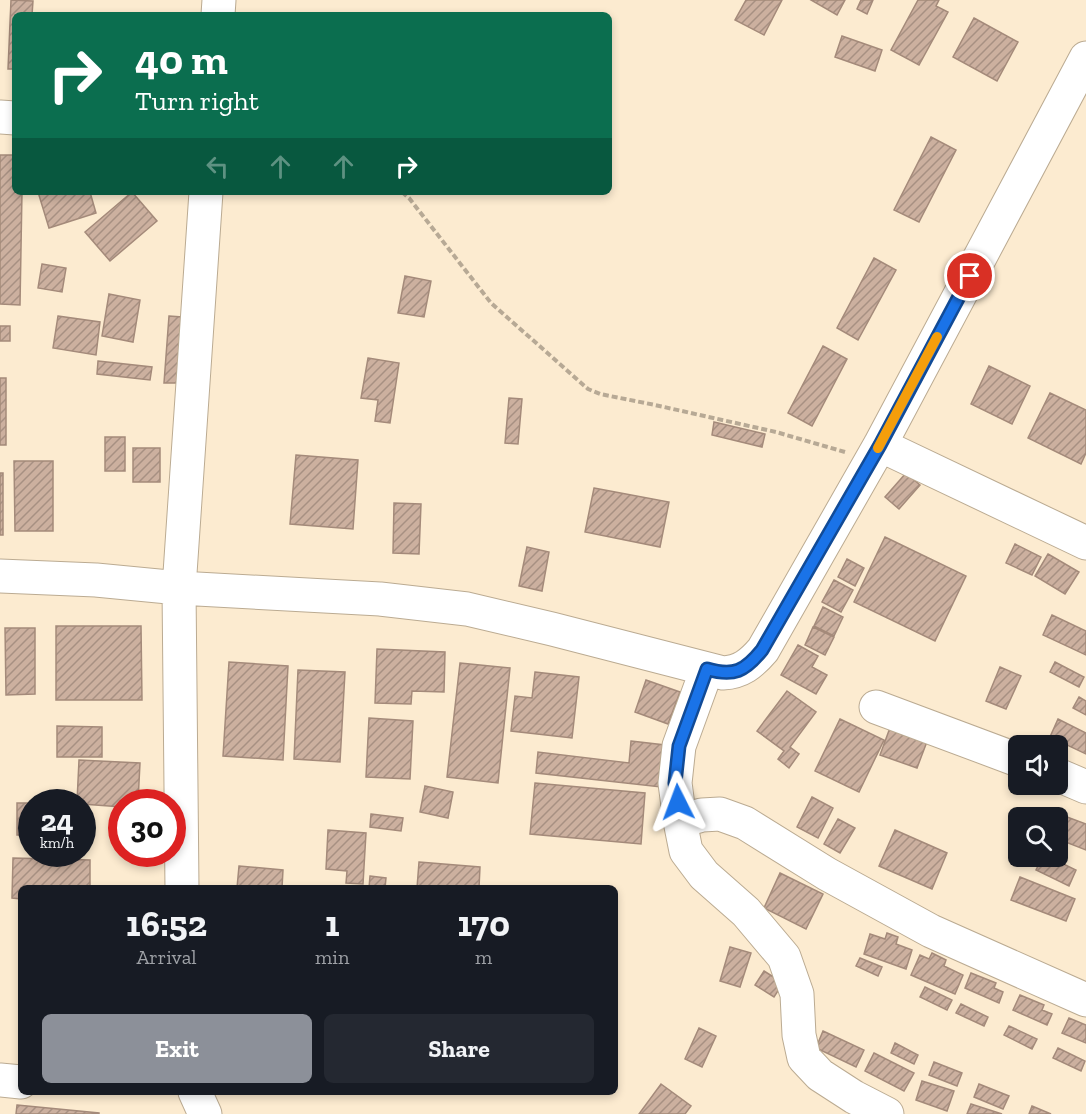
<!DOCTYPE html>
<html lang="en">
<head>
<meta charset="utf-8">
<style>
  :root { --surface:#171b24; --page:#242831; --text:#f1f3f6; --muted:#9ea1a6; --accent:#8c9099 }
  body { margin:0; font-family:"Zilla Slab",serif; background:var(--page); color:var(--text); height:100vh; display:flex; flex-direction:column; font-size:22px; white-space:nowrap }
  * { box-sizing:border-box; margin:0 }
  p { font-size:20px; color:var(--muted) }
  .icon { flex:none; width:33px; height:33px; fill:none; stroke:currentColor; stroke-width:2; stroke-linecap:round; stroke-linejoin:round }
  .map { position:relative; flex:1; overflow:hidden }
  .side { position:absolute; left:18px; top:885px; width:600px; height:210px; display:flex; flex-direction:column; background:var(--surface); border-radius:9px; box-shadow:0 3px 9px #0003 }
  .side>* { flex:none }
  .guide { position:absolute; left:12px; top:12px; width:600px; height:183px; border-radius:9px; box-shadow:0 3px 9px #0003; background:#0b6e4f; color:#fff; overflow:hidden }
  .fabs { position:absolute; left:1008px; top:735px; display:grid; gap:12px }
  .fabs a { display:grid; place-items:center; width:60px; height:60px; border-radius:9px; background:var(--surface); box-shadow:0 3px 9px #0003; font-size:30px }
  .speed { position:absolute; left:18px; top:789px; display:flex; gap:12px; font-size:30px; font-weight:700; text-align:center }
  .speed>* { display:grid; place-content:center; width:78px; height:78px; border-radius:50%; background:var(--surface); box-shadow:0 3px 9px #0003; line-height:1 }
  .speed small { font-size:15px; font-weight:400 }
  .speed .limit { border:9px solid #d22; background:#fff; color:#111 }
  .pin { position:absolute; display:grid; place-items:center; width:51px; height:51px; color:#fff; margin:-26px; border:3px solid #fff; border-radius:50%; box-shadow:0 2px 6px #0007 }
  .me { position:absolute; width:66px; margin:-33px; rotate:357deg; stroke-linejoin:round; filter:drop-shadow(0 0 4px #0008) }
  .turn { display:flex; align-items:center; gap:21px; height:126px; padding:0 24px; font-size:27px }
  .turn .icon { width:78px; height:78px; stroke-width:2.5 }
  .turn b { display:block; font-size:42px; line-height:51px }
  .lanes { display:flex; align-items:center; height:57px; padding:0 24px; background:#0003; justify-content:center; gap:30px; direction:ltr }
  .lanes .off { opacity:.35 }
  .eta { display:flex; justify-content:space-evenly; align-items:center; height:102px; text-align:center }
  .eta b { font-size:36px; font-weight:700; line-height:42px }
  .cta { display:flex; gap:12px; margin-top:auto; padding:12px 24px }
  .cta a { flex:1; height:69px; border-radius:9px; background:var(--accent); color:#fff; font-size:24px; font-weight:700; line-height:69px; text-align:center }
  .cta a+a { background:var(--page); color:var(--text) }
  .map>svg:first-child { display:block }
  .building { fill:url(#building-hatch); stroke:#a48a7a; stroke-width:1.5 }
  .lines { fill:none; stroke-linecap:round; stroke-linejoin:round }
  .minor-casing { stroke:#bbab92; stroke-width:35 }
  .path { stroke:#b7a995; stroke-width:4; stroke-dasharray:6 3; stroke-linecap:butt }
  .minor { stroke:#fff; stroke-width:33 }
  .route-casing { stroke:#114b97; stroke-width:15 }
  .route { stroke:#1a73e8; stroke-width:10 }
  .slow { stroke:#f59e0b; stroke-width:10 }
</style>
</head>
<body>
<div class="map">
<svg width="1086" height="1114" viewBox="0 0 1086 1114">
  <defs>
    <pattern id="building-hatch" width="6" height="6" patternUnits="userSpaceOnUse" patternTransform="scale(1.5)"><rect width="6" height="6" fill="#ccb09f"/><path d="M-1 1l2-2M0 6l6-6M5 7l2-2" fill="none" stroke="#a79082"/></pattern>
  </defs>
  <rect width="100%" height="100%" fill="#fcebd0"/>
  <!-- building -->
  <path class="building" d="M11,0L33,1L32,15H15V69H8Z
    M746,0H782L764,35L735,20Z
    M811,0H845L837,15Z
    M861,0H873L867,14L857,9Z
    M918,0H939L936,6L948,12L919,65L891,50Z
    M974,18L1018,42L997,81L953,57Z
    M842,36L882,50L875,71L835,57Z
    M931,137L956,150L919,222L894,210Z
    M0,155H15V192H22L20,305L0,304Z
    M38,192H90L96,213L49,228Z
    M132,192L157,221L110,261L85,232Z
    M874,258L896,270L858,340L837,328Z
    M42,264L66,268L62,292L38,288Z
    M405,276L431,281L424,317L398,313Z
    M109,294L140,300L133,342L102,336Z
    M58,316L100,322L96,355L53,348Z
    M169,316L182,317L178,383H164Z
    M0,326H10V341H0Z
    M823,346L847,359L812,426L788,413Z
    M368,358L399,363L390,423L375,421L378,400L361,398Z
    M98,361L152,367L150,380L97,374Z
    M989,366L1030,386L1012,424L971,404Z
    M0,378H6V445H0Z
    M1050,393L1086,410V453L1081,464L1028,438Z
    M509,398L522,399L518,444L505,443Z
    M714,422L765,434L762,447L712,435Z
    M105,437H125V471H105Z
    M133,448H160V482H133Z
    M296,455L358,460L353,529L290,524Z
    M14,461H53V531H15Z
    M0,473H3V535H0Z
    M906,473L920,485L899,509L885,497Z
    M594,488L669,502L660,547L585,532Z
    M394,503L421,504L419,554L393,553Z
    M885,537L966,576L935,641L854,602Z
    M1015,544L1041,557L1032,575L1006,563Z
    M527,547L549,552L542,591L519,586Z
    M1048,554L1079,572L1065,594L1035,576Z
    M847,559L864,568L855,586L838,577Z
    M834,580L853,590L841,612L822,602Z
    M823,607L843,617L834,636L814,626Z
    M1052,615L1086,631V655L1043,635Z
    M56,626H141L142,700H56Z
    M813,627L834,637L825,655L805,645Z
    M5,628H35V694L6,695Z
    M798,645L818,656L812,667L827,675L816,694L781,675Z
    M377,649L445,652L444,692L412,691L411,704L375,703Z
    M229,662L288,666L283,760L223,756Z
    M1055,662L1084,677L1079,687L1050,672Z
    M460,663L510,668L498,783L447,777Z
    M1000,667L1021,676L1006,709L986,701Z
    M298,670L345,672L340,762L294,759Z
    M535,672L579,677L572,738L511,731L515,696L532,698Z
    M646,680L680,692L668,724L635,712Z
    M787,691L816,712L790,747L799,754L789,768L778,759L784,751L757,731Z
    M1079,697L1086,701V715L1073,708Z
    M369,718L413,721L410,779L366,777Z
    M840,719L884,740L859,792L815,771Z
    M1058,719L1086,733V754L1050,737Z
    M891,725L928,739L917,768L880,755Z
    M57,726L102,727V757H57Z
    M631,741L665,745L661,787L536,773L538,752L629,763Z
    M79,760L140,763L138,802H122V807L82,804V802H77Z
    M535,783L645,793L641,844L530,834Z
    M425,786L453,792L448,818L420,812Z
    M812,797L833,808L818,838L797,827Z
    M17,803H32V835H17Z
    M1051,811L1086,824V850L1058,839V818H1049Z
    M371,814L403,818L401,831L370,827Z
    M838,819L855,828L840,853L824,844Z
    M328,830L366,833L363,884L346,883L347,871L326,869Z
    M895,830L947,853L932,889L879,866Z
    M1043,856H1047L1076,870L1069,886L1036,870Z
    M13,858L90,860V888H21V899L12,898Z
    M419,862L480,867L479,888H417Z
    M239,866L283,870L282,888H237Z
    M780,873L823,894L806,929L764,908Z
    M370,876L386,878L385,888H369Z
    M1020,877L1075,899L1066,921L1011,900Z
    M887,933L898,937L896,944L912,950L906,969L864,954L870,934L885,939Z
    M730,947L751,953L740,987L720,981Z
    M932,953L946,960L944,966L963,975L955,994L911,975L920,955L929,959Z
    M860,958L882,967L878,976L856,966Z
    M764,971L783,983L774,997L755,985Z
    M971,973L996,983L994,988L1003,992L999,1003L965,988Z
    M925,987L952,1000L947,1010L920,997Z
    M1020,995L1044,1005L1042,1010L1052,1014L1047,1025L1013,1010Z
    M961,1004L988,1017L984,1026L956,1013Z
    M1069,1018L1086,1025V1043L1062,1033Z
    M1009,1026L1037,1039L1032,1049L1004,1035Z
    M699,1028L716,1036L702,1067L685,1059Z
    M823,1031L864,1050L856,1067L816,1048Z
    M895,1043L918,1055L914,1064L891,1053Z
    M1058,1048L1085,1061L1081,1071L1053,1058Z
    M874,1053L914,1073L904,1091L865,1071Z
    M934,1062L962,1073L957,1086L929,1075Z
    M922,1081L954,1091L947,1111L916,1100Z
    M661,1084L691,1106L685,1114H639Z
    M979,1084L1009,1096L1003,1109L974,1097Z
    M971,1104L1002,1114H967Z
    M17,1105L99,1113V1114H16Z
    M1032,1106L1051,1114H1029Z"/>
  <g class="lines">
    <!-- minor casing -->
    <g class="minor-casing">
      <path id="minor" d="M218,15L219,0
        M0,117L15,118
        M880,445L1086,543
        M0,576L96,580L179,588L380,599L467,609L552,629L723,673C741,672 751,664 763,650L880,445L1086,58
        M707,669L679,746L675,783L680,821L686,851L704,875L746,912L784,957L797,994L799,1035L804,1058L820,1075L854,1097L887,1114
        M876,707L1018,760
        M1058,775L1086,787
        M680,821L702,815L720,814L745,823L827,874L931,931L1086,1000
        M182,888L179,588L206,192
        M0,1080L21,1082
        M195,1092L205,1114"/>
    </g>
    <!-- path -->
    <path class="path" d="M402,192L409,198L491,303L588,389L600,394L655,405L776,432L845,452"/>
    <!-- minor -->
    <use href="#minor" class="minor"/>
  </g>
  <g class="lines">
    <!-- route casing -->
    <g class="route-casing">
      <path id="route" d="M678,802L675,783L679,746L707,669C734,677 745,671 762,650L880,445L970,276"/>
    </g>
    <!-- route -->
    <use href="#route" class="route"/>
    <!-- slow -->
    <path class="slow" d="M878,448L937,337"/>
  </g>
</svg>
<div class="fabs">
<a><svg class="icon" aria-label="sound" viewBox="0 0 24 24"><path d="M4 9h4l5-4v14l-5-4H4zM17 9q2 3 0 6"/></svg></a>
<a><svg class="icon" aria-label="search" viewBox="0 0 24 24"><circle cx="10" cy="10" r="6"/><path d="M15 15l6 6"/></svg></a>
</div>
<div class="speed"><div>24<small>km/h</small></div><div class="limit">30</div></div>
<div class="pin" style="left:970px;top:276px;background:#d93025"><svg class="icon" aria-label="arrive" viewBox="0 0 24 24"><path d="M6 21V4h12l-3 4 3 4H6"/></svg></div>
<svg class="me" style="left:678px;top:802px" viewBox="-20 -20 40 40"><path d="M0-17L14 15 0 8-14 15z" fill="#1a73e8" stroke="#fff" stroke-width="4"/></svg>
<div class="guide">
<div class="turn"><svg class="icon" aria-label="right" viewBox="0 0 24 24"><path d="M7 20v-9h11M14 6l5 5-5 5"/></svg><div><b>40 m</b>Turn right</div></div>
<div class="lanes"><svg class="icon off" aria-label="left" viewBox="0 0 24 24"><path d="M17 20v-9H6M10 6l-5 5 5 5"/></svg><svg class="icon off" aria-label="ahead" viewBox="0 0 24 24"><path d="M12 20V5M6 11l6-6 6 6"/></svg><svg class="icon off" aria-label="ahead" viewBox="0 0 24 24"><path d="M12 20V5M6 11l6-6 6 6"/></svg><svg class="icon" aria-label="right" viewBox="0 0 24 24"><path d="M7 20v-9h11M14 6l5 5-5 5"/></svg></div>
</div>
<section class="side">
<div class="eta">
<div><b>16:52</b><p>Arrival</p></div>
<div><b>1</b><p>min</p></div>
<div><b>170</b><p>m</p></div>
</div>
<div class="cta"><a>Exit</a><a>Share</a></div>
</section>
</div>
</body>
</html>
